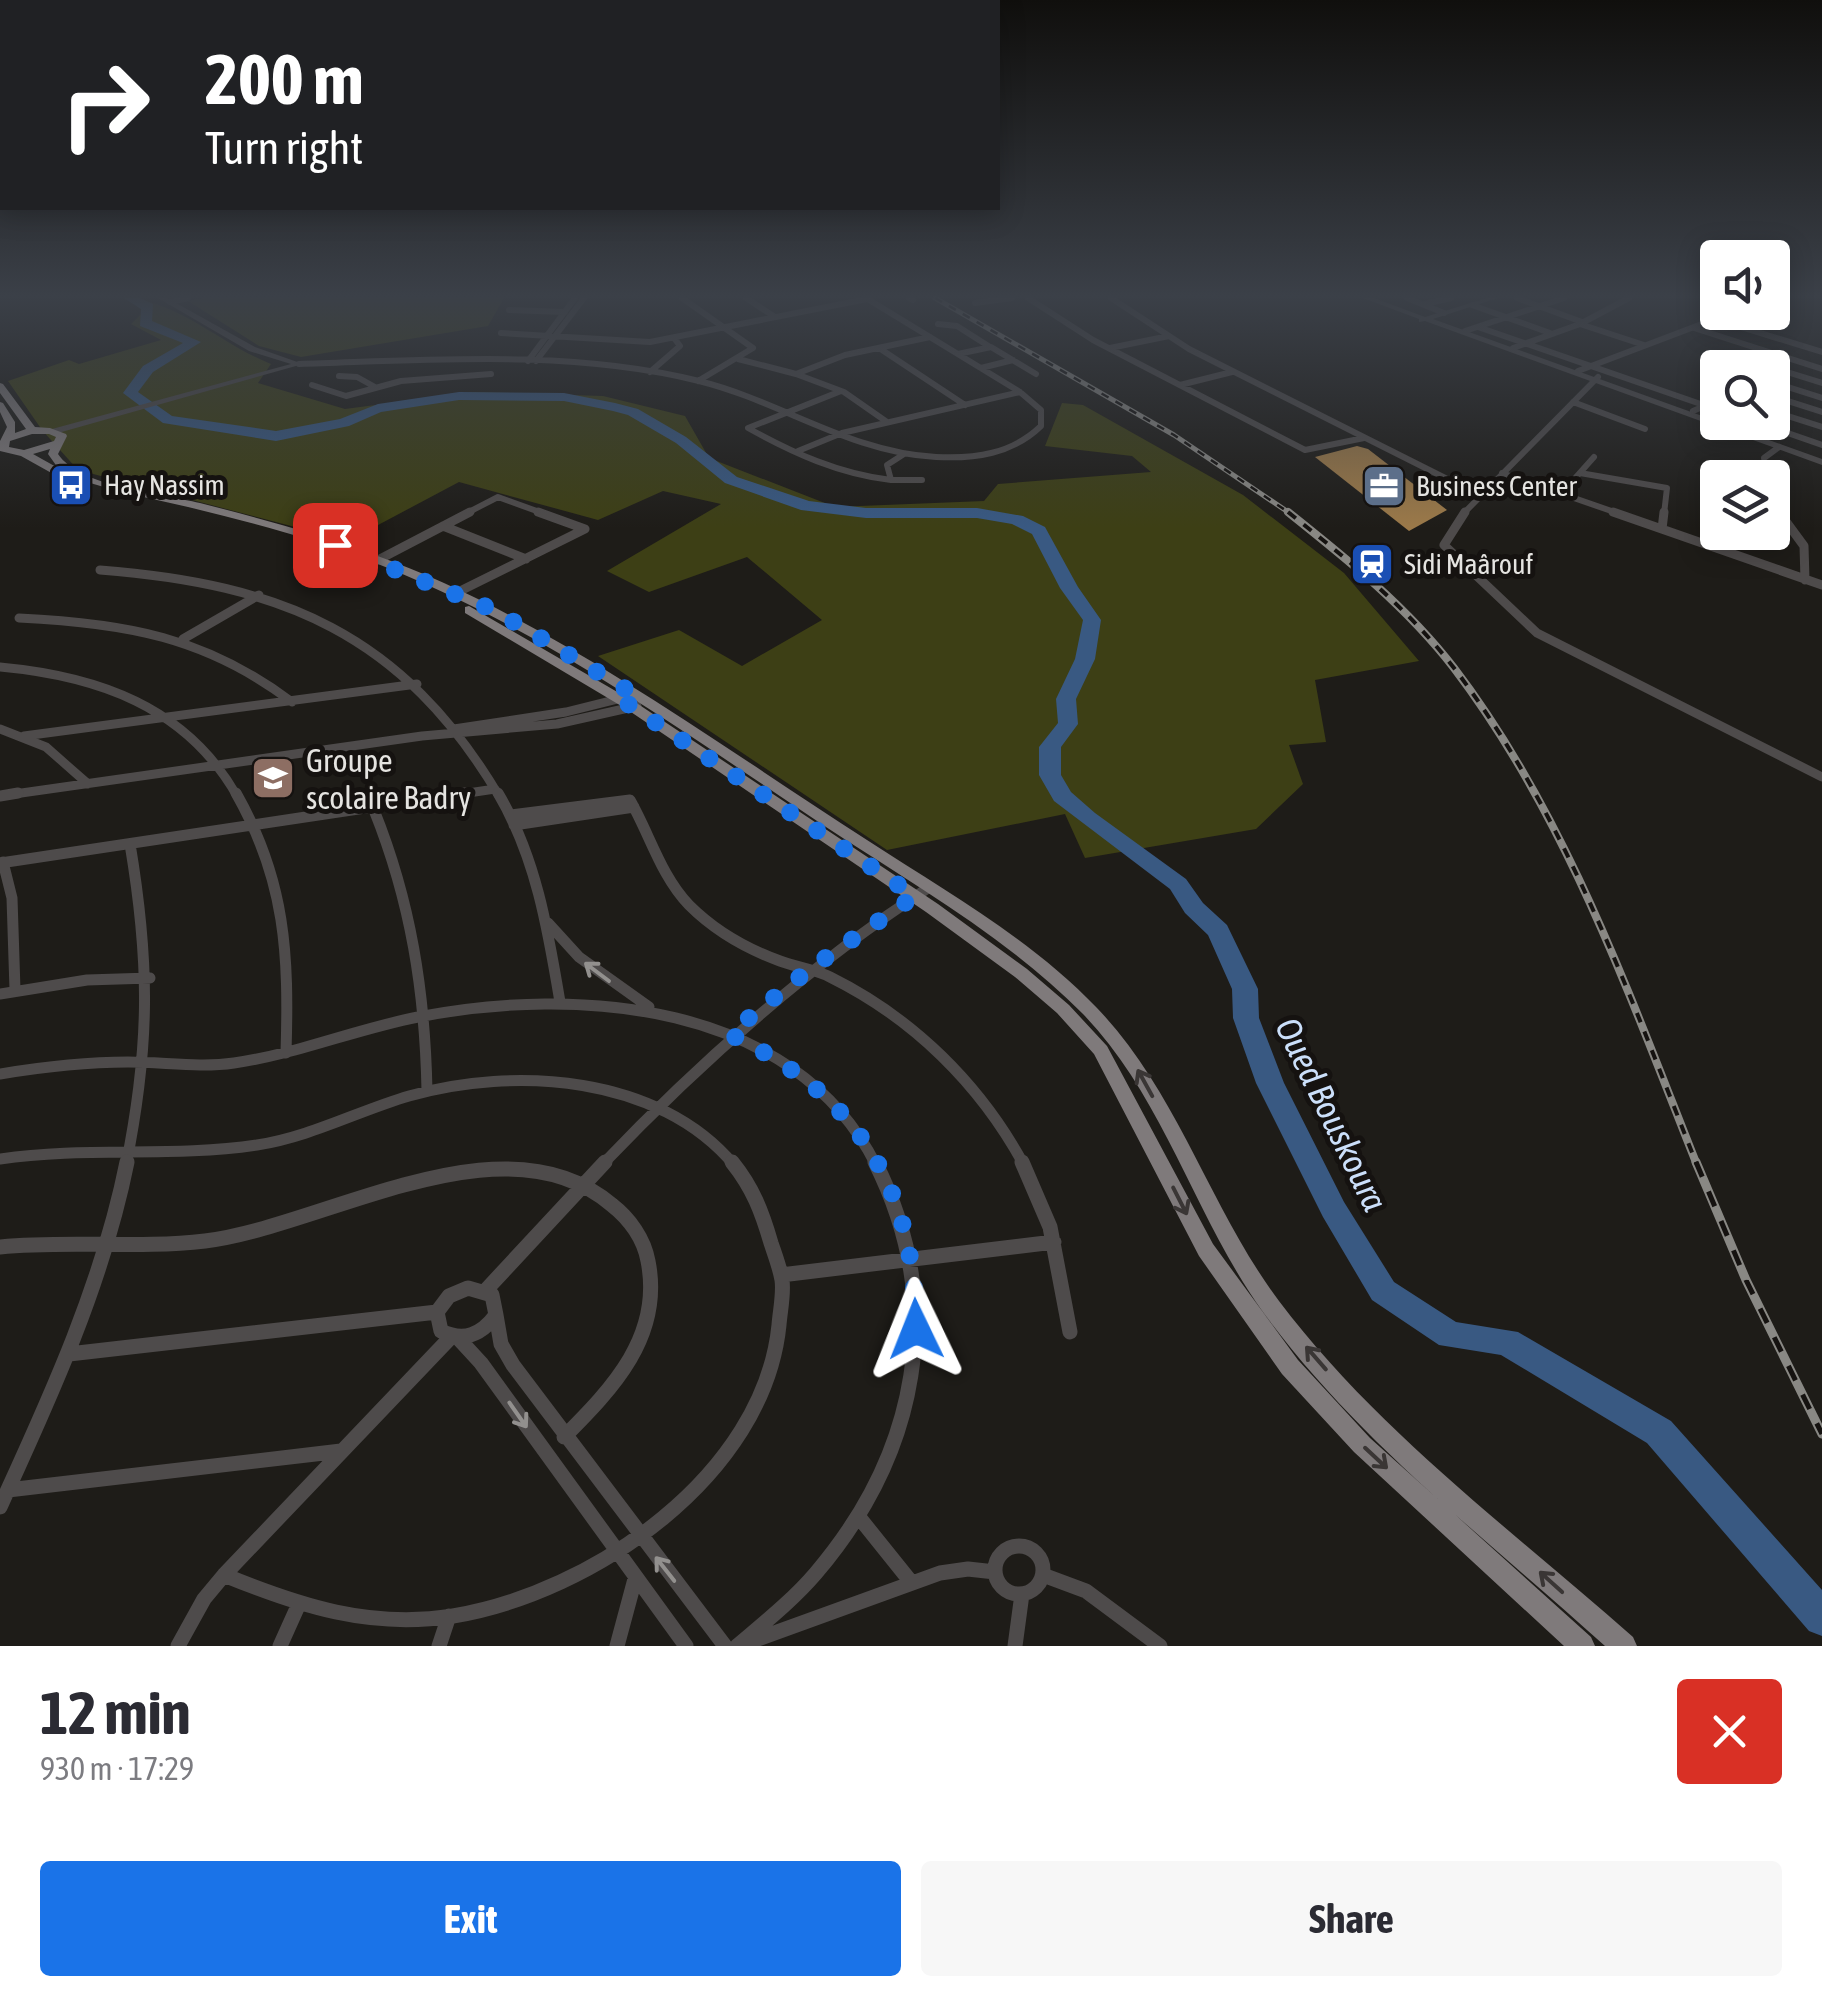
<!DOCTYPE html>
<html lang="en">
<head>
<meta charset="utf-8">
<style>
  :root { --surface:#fff; --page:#f7f7f7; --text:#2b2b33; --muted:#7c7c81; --accent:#1a73e8 }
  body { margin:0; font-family:"Asap Condensed",sans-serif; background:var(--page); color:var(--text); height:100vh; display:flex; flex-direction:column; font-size:38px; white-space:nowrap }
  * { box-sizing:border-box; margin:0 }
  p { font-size:32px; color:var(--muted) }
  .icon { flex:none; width:55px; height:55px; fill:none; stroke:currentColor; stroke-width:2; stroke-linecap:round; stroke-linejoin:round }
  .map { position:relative; height:1646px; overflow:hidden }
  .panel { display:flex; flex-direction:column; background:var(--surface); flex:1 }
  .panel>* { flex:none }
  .guide { position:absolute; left:0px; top:0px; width:1000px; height:210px; box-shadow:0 5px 25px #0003; background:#202124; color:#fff; overflow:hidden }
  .tools { position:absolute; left:1700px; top:240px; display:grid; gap:20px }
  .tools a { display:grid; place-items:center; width:90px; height:90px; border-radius:10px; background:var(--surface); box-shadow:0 5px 25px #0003; font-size:50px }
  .pin { position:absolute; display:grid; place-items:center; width:85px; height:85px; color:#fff; margin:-42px; border-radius:20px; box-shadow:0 5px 15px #0006 }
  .me { position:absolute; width:110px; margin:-55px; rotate:358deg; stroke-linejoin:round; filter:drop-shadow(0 0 8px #0008) }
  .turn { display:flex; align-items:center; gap:35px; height:210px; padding:0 40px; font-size:45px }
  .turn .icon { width:130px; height:130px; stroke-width:2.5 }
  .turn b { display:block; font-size:70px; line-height:85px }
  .round { display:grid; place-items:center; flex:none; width:105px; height:105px; border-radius:10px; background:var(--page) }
  .summary { display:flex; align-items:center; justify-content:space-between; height:170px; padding:0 40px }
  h1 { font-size:60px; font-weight:700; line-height:75px }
  .primary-button { display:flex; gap:20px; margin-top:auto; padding:20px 40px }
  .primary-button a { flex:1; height:115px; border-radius:10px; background:var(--accent); color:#fff; font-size:40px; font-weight:700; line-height:115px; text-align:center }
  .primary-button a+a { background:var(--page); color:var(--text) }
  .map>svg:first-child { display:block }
  .green { fill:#3d3f15 }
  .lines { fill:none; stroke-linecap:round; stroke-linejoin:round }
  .river { fill:#395982; fill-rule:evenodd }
  .building { fill:#9b7949 }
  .minor-far3 { stroke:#4e4b4b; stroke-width:6 }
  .minor-far2 { stroke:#4e4b4b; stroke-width:9 }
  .minor-far1 { stroke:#4e4b4b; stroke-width:11 }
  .minor { stroke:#4e4b4b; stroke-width:15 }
  .tertiary { fill:#4e4b4b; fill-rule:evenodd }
  .primary { fill:#7f7a7b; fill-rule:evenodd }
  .rail-far2-casing { stroke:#898884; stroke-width:5 }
  .rail-far1-casing { stroke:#898884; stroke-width:8 }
  .rail-casing { stroke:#898884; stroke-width:9 }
  .rail-far2 { stroke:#151210; stroke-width:2.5; stroke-dasharray:8; stroke-linecap:butt }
  .rail-far1 { stroke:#151210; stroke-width:4; stroke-dasharray:10; stroke-linecap:butt }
  .rail { stroke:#151210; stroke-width:5; stroke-dasharray:16; stroke-linecap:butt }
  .oneway { stroke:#92908e }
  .oneway2 { stroke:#3a3635 }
  .route { stroke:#1a73e8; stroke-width:18; stroke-dasharray:0 32.4 }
  .labels { text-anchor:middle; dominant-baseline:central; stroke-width:10; stroke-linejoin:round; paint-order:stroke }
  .far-poi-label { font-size:28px; fill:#e5e4e1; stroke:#151210; text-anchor:start }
  .poi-label { font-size:32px; fill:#e5e4e1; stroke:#151210; text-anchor:start }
  .water-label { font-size:35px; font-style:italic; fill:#cbdffa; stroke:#151210 }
</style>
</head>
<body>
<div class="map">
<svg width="1822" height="1646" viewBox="0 0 1822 1646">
  <rect width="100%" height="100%" fill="#1e1c18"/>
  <!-- green -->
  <path class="green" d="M122,298C175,298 222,345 271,364L258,383L345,409L474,392L603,396L685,416L709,458L835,507L984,501L998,484L1151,472L1132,456L1045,446L1062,403L1083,405L1243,495L1344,573L1419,661L1315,680L1326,742L1289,745L1303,784L1256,829L1085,858L1065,814L887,850L598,656L679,630L742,666L822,620L747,557L649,592L607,571L721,504L663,491L598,520L459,482L348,541L78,470L42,430L8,381L69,360L79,364L161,340L131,324L146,309Z
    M202,298H504L488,326L301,357L259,346L188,301Z"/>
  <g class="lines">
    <!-- river -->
    <path class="river" d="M124,298H140L153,304L152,321L201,342L153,372L138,392L172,416L276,431L340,419L378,404L459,392L564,393L615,403L638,409L686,437L737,477L809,501L866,508H977L1023,516L1045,527L1078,587L1101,620L1095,659L1076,699L1078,724L1061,747V775L1071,792L1095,813L1186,879L1203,903L1227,925L1258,989L1259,1018L1284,1083L1344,1202L1394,1282L1456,1322L1518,1332L1671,1421L1822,1590V1636L1809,1631L1647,1443L1501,1355L1439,1345L1372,1300L1323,1217L1256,1083L1233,1018L1232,989L1208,935L1185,913L1170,889L1054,801L1039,775V747L1058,723L1056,699L1075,659L1083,620L1060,588L1032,534L1012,524L977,518H866L801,510L725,483L676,443L628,415L613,411L564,401L459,400L381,412L349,426L276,441L163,423L123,393L143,366L183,343L140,326L141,309Z"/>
  </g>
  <!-- building -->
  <path class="building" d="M1357,446L1368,449L1447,510L1409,531L1315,457Z"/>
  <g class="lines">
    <!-- minor-far3 -->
    <path class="minor-far3" d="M682,298L753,348L698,381
      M746,298L775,317
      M909,298L913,300
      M1028,298L1093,340L1305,450L1364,438
      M1111,298L1189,349L1479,495
      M1407,298L1444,313
      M1517,298L1582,322
      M170,302L188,298
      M975,303L1012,298
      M1425,304L1451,298
      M1472,305L1550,333
      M509,310L565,312
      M938,324L957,326L990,347
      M1580,324L1644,345
      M1478,327L1718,410
      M1694,328L1822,369
      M1465,331L1564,298
      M501,333L650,342L867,299
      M879,348L965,405
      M1110,348L1169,336
      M1513,348L1580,324L1629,298
      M958,354L991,347L1036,374
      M738,359L796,374L845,355L930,337
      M528,361L575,298
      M536,361L584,298
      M299,364C431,360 569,349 699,381C780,401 851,453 936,457C975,459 1012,454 1041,426V410L1020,392L866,298
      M981,368L1013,360
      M1578,371L1715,319L1822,352
      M650,372L680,346L674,338
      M1787,372L1822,383
      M796,374L844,392L887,422
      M339,376L357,377L375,387
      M1772,382L1822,398
      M312,385L346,396L401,381L491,374
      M1180,385L1232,372
      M841,391L748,428C793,453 839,474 891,480L887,465L904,454
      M1772,396L1822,412
      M1573,402L1645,429
      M1693,411L1718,400
      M1772,411L1822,427
      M1756,422L1822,445
      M798,451L842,433L1020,392
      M1502,473L1620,514
      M1580,473L1667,488L1664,514
      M1768,478L1764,458L1779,447
      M1718,479L1709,480L1718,502
      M891,480H922
      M1772,491L1780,514
      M1561,494L1594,457
      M465,514L498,497L545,514
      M1463,514L1598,377"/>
    <!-- minor-far2 -->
    <path class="minor-far2" d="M538,512L585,529
      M1465,512L1444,545L1537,633L1822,777
      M1613,512L1822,585
      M1779,512L1804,546L1805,580
      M443,526L526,559
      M1662,529L1664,512
      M378,560L470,512
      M100,570C282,584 403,634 499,796
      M456,593L585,529
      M19,618C125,623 206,637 292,702
      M183,639L259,595
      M0,667C97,676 186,706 237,796
      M0,729L46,747L88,784
      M454,729L566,712L634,695
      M24,736L417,684
      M0,796L422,736L557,724L637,706
      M448,796L495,789"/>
    <!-- minor-far1 -->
    <path class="minor-far1" d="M236,793C286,881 289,955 286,1053
      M498,793C536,857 548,930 560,1002
      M0,796L18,793
      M374,810C411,902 425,992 427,1091
      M511,815L630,800C650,835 661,876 689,905C714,930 747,949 780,961C796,967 814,969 830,977C913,1018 980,1084 1024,1165
      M514,825L634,807
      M3,862L12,898L15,990
      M0,863L465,793
      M548,923L579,957L649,1007
      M0,994L87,980L150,978
      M0,1074C42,1067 85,1062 128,1062C164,1062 199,1068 234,1063C297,1054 356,1029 418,1017C577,986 793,1001 876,1165
      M0,1159C86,1146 172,1158 257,1145C310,1137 358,1111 409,1096C514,1066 659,1075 734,1165
      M126,1165C150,1046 150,963 130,844
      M602,1165C702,1060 807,967 928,888"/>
    <!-- minor -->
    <path class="minor" d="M1022,1162L1050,1227L1070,1332
      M0,1247C68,1240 137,1249 205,1241C326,1226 504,1112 612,1205C630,1219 644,1239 648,1261C663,1336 613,1388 564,1437
      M781,1275L1054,1242
      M468,1288L492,1295L496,1315C481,1335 464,1342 441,1331L437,1312L449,1296Z
      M486,1290L605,1162
      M496,1315L501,1344L513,1365L725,1646
      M458,1338L481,1363L686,1646
      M69,1354L437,1312
      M8,1490L341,1451
      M0,1507C51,1396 103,1282 127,1162
      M858,1516L911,1582
      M995 1570a24 24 0 1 1 48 0a24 24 0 1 1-48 0Z
      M224,1575C300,1606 370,1629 453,1616C593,1593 764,1475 779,1325C780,1311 784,1294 782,1280C780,1268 775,1255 771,1243C762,1212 753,1188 732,1162
      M1043,1575L1086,1591L1160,1646
      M744,1644L940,1573L968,1569L995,1572
      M178,1646L204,1599L224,1575L451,1337
      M280,1646L298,1606
      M439,1646L449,1616
      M617,1646L635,1579
      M737,1646C764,1623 793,1600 816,1573C918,1453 947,1305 875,1162
      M1015,1646L1022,1594"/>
    <!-- tertiary -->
    <path class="tertiary" d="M158,298H167L255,347L303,364L58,433H52V429L291,364L249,351Z
      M1363,298H1374L1425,317L1487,298H1498L1433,319L1822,459V465L1425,321L1419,322V319Z"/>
    <!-- primary -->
    <path class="primary" d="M0,383L3,384L35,427L50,428L66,434L67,436L58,454C80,487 162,494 200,503C259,518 318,534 375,555C461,586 543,631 620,679C704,731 785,787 867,840C947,892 1031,939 1097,1008C1178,1092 1210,1209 1279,1301C1377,1431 1512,1530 1633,1637L1637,1646H1605C1488,1540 1357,1441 1263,1312C1195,1218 1165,1099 1083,1014C1008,938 914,885 826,827C679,729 535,624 370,561C311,538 250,522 188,507C150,498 110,491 73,477L72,480H64L21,456L0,451V441L7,427L0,412V402L3,403L15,422V433L26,429L0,393ZM32,434H49L56,437L54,441L24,450L9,447L10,441ZM50,449L48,454L58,468L33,454Z
      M469,606L638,704L938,904L1027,969L1069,1005L1107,1046L1213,1244L1298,1360L1370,1438L1591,1637L1595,1646H1564L1354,1452L1282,1374L1199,1256L1094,1054L1057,1013L1015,977L926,912L628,710L465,613V607Z"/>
    <!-- rail-far2 casing -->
    <g class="rail-far2-casing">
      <path id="rail-far2" d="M935,298L1174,435L1291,514"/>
    </g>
    <!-- rail-far1 casing -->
    <g class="rail-far1-casing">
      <path id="rail-far1" d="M1288,512C1347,559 1407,607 1454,668C1566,815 1629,994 1697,1165"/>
    </g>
    <!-- rail casing -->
    <g class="rail-casing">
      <path id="rail" d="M1696,1162L1746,1280L1822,1434"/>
    </g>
    <!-- rail-far2 -->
    <use href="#rail-far2" class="rail-far2"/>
    <!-- rail-far1 -->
    <use href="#rail-far1" class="rail-far1"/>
    <!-- rail -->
    <use href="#rail" class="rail"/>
  </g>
  <!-- one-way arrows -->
  <defs><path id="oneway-shaft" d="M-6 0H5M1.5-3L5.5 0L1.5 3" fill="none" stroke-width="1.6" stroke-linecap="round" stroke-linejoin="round" transform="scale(2.5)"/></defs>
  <g class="oneway">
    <use href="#oneway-shaft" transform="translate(597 972) rotate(-143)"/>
    <use href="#oneway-shaft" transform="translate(518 1415) rotate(55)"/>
    <use href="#oneway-shaft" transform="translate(665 1569) rotate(-128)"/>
  </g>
  <g class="oneway2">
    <use href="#oneway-shaft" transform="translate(1145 1083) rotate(-119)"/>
    <use href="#oneway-shaft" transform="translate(1180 1201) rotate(63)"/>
    <use href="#oneway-shaft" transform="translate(1316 1358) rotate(-131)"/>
    <use href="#oneway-shaft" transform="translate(1376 1458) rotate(43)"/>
    <use href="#oneway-shaft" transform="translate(1551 1582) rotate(-138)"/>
  </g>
  <!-- sky -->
  <linearGradient id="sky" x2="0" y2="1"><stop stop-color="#100f0d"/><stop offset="0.56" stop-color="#3b4048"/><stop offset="1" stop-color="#3b4048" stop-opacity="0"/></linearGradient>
  <rect width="1822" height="528" fill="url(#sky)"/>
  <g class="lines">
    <!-- route -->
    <path class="route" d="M335,545L494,610L634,694L622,700L915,896L811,968L729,1034C858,1095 915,1187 916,1329"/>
  </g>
  <!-- icons -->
  <defs>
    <g id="bus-square" transform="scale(2.25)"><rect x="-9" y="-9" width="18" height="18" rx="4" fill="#1a4fb4" stroke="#151210"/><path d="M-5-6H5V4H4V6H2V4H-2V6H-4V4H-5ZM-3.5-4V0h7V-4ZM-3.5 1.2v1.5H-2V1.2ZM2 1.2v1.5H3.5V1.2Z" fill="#fff"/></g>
    <g id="office-square" transform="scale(2.25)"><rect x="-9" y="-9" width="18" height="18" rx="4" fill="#5c6f8a" stroke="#151210"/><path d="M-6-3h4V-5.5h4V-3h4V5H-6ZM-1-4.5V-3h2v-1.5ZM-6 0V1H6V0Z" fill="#fff"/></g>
    <g id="station-square" transform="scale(2.25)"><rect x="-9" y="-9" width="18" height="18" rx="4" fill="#1a4fb4" stroke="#151210"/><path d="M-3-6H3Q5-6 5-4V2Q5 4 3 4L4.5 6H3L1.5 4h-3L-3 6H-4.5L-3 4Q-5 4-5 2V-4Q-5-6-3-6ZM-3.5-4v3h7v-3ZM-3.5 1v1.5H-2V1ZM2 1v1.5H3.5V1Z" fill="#fff"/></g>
    <g id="school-square" transform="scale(2.25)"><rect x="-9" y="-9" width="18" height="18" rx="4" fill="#8d6e63" stroke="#151210"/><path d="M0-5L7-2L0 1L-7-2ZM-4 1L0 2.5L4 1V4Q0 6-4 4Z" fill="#fff"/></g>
  </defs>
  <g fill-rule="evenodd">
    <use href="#bus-square" x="71" y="485"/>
    <use href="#office-square" x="1384" y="486"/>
    <use href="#station-square" x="1372" y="564"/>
    <use href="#school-square" x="273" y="778"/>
  </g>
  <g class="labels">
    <!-- far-poi labels -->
    <g class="far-poi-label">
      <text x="104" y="485">Hay Nassim</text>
      <text x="1416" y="486">Business Center</text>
      <text x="1404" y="564">Sidi Maârouf</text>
    </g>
    <!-- poi labels -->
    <g class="poi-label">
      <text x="306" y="760">Groupe<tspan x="306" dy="37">scolaire Badry</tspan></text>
    </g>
    <!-- water labels -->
    <g class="water-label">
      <text transform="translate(1332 1114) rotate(64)">Oued Bouskoura</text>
    </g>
  </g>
</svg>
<div class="tools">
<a><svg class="icon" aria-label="sound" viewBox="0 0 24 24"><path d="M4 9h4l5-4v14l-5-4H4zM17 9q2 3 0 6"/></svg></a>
<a><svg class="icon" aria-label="search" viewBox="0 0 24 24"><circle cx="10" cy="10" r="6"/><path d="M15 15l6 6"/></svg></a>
<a><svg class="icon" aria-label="layers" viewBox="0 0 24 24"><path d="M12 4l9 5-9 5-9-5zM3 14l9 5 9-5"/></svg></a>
</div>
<div class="pin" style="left:335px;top:545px;background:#d93025"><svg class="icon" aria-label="arrive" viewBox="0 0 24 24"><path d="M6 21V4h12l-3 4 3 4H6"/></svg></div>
<svg class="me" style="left:916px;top:1329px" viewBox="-20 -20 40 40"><path d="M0-17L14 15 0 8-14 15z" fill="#1a73e8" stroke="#fff" stroke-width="4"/></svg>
<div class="guide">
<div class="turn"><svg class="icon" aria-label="right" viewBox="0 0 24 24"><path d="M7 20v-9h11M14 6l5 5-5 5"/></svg><div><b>200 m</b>Turn right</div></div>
</div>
</div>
<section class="panel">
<div class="summary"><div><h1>12 min</h1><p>930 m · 17:29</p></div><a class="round" style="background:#d93025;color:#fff"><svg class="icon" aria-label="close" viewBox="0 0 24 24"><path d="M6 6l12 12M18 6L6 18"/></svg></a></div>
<div class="primary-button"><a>Exit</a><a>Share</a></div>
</section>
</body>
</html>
